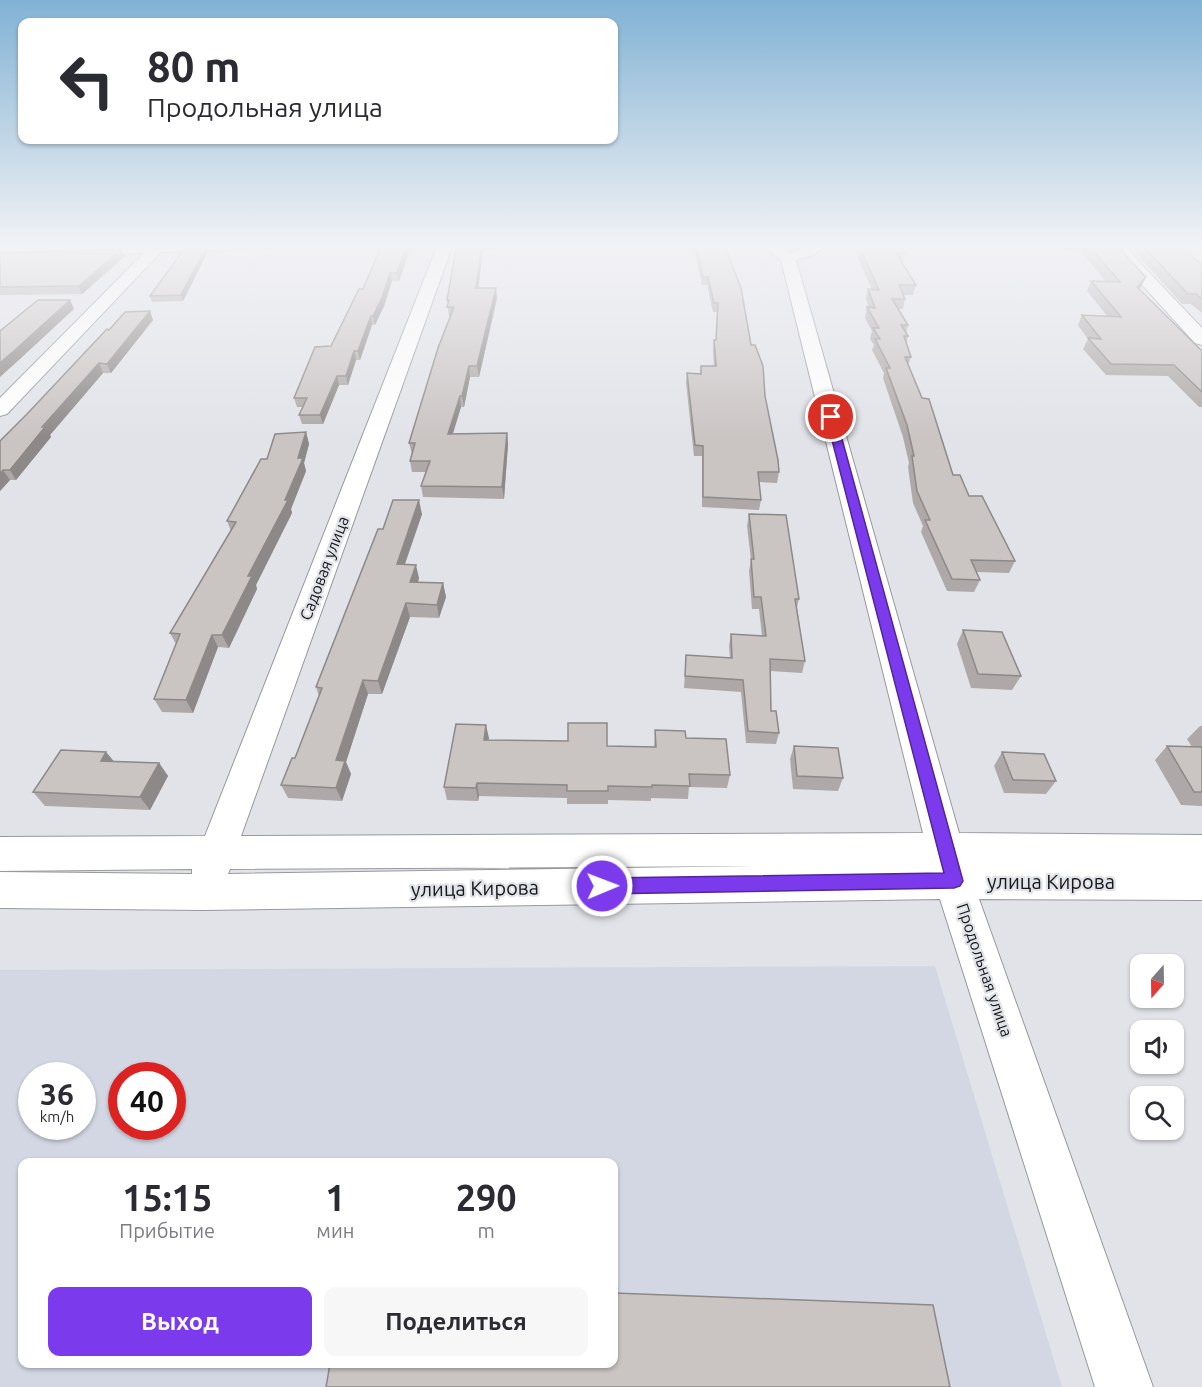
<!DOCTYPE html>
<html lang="ru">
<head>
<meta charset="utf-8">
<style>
  :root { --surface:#fff; --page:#f7f7f7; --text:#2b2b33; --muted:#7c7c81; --accent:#7c3aed }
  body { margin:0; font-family:Ubuntu,sans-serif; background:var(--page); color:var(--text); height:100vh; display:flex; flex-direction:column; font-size:22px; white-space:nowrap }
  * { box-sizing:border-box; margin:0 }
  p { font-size:20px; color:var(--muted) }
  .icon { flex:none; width:33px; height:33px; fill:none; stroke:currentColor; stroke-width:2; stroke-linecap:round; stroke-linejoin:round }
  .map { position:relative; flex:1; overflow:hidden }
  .drawer { position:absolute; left:18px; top:1158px; width:600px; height:210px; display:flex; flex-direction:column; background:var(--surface); border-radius:12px; box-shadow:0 2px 4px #0004 }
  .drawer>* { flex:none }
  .guide { position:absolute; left:18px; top:18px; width:600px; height:126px; border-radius:12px; box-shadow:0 2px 4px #0004; background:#fff; color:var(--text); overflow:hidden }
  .needle { width:39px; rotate:200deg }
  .tools { position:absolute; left:1130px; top:954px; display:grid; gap:12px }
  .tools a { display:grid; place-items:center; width:54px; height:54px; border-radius:12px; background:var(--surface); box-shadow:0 2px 4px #0004; font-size:30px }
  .speed { position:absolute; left:18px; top:1062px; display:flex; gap:12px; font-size:30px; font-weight:700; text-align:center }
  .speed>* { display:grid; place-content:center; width:78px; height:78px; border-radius:50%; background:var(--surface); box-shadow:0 2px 4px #0004; line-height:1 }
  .speed small { font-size:15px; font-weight:400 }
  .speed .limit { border:9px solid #d22; background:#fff; color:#111 }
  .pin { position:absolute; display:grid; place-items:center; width:51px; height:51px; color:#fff; margin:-26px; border:3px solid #fff; border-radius:50%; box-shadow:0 2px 6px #0007 }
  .me { position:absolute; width:66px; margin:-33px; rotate:89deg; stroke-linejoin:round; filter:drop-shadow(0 0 4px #0008) }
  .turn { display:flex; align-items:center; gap:21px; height:126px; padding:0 30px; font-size:27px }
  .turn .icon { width:78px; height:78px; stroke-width:2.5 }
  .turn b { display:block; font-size:42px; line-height:51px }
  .eta { display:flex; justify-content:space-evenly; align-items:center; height:102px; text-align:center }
  .eta b { font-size:36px; font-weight:700; line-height:42px }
  .button { display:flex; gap:12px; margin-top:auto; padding:12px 30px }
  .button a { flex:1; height:69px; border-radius:12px; background:var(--accent); color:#fff; font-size:24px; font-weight:700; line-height:69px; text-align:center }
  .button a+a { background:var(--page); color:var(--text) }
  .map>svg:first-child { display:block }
  .built { fill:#d2d7e3; fill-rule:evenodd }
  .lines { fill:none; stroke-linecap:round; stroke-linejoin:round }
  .minor-casing { stroke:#97999e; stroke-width:2 }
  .minor { fill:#fff; fill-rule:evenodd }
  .wall { fill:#aea9a8 }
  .shaded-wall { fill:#8d8988 }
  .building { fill:#cac4c3; stroke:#8d8988; stroke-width:1.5 }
  .route { fill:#7c3aed; stroke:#51269a; stroke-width:1.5 }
  .labels { text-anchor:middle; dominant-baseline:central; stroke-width:4.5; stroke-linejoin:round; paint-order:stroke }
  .street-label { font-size:16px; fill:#18191b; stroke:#e1e3e8 }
  .near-street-label { font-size:20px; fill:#18191b; stroke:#e1e3e8 }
</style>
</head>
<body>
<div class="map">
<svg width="1202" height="1387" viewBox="0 0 1202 1387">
  <rect width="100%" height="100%" fill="#e1e3e8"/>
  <!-- built -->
  <path class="built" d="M935,966L1062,1387H0V970ZM32,1076H82V1126H32ZM122,1076H172V1126H122ZM22,1162H614V1364H22Z"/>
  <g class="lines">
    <!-- minor casing -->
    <g class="minor-casing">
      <path id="minor" d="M134,244H283L276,248L161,252L7,414L0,416V398L144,253L0,258V248Z
        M438,244H453L241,836L923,833L781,260L761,244H778L790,253L811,244H830L811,256L796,260L959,833L1202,835V900L979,899L1153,1387H1095L940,899L203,910L0,908V872L192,874V869L0,871V837L205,836ZM756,866L228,874L230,869Z
        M1110,244H1125L1137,260L1202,328V345L1195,343L1125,266Z"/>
    </g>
    <!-- minor -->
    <use href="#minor" class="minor"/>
  </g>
  <!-- wall -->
  <path class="wall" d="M0,244H69L0,246Z
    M412,244L399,281H392L384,306L375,325H372L360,360H356L348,385H339L323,424H302L299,415L303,407H297L294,398L331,346L363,289L379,252L378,249Z
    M457,244H501V250H483L478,288L497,298L479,377H470L464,407H461L453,434L507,433L508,444L504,499L423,497L421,486L426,472H412L410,461L412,454L409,443L450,317H449L447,300Z
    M693,244H726V248L765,396L779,472L777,483L759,482L761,500L759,510L702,507V456H694L686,383L687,373L700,374L701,366H714L713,350L714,340H716L717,312H713L707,285H702Z
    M852,244H899L905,253L903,262H902L916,285L913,295H903L905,299L903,309H898L908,325L906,333L908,336L906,343L911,357L908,365L953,475L1015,561L1009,573L976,572L980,580L974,592L947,591L921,532L923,526L913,503L908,467L909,463L903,437L883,378L884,373L872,350L874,345L870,339L872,331L865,318L867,307L869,308L866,299L868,289L872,290L858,258V255Z
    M1057,244H1118L1141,287L1139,290L1202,351V407H1199L1168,376L1106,375L1083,349L1088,339L1078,325L1082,315L1107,316L1087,291L1091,281L1106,282L1081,251L1062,250Z
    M1128,244H1179L1202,265V313L1191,304H1182Z
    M0,253L125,256L82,294L0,295Z
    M207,253L183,301L152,302L150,296Z
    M153,320L111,373H103L50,435L51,437L16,480H10L0,491V441L109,330Z
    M306,432L309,444L304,463L306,471L291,509L292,513L256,585L257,589L229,648L218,647L193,713L162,712L154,699L176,644L170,633L231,531L227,521L267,459Z
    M422,514L405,564L419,578L418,582L443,583L446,597L439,618L410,617L382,694H368L346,762L351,774L342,801L288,798L281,785L295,758L319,696L316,687L383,529Z
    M749,514L799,599L797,607L805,661L802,673L770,671L771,711L779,733L776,744L746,743L741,692L684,688L686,655L730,658L729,646L731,634L762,636L759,609H752L749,571L751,560L747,526Z
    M963,630L1021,676L1012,690L971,688L957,644Z
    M1200,726H1202V806L1181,805L1155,760L1167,746L1192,747L1187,739Z
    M655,730L686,738L730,775L727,788L689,787L688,799L651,798V801L608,800V804H567V798L479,796L478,801L447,800L444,787L489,738L488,740L607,746L654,747Z
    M794,746L843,778L838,791L793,789L790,759Z
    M106,752L113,761L159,763L168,776L150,810L45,806L33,792Z
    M1002,752L1056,781L1046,794L1004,793L994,766Z"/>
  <!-- shaded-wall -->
  <path class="shaded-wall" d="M407,244H412L399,281L397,273Z
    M482,244L483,250L477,298L476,288Z
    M206,247L207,253L183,301L181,295Z
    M122,249L125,256L82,294L79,286Z
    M390,273L392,281L384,306L375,325L373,316Z
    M1146,277L1141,287L1132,297L1137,287Z
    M496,288L497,298L479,377L477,366Z
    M70,300L74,309L20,359L0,377V363Z
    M150,311L153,320L111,373L107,364Z
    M371,316L372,325L360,360L358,351Z
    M354,351L356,360L348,385L346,376Z
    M99,363L103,373L50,435L51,437L16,480L10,470L42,427Z
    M469,366L470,377L464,407L462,396Z
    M337,376L339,385L323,424L320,415Z
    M460,396L461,407L449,445L448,434Z
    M306,432L309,444L304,463L306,471L291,509L292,513L256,585L257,589L229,648L222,635L248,576L285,500Z
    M507,433L508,444L504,499L502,487Z
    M3,470L10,480L0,491V474Z
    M419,500L422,514L400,578L397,564Z
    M416,565L419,578L414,595L410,582Z
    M443,583L446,597L439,618L437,605Z
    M406,603L410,617L382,694L378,681Z
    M212,635L218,647L193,713L186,700Z
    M363,680L368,694L346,762L351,774L342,801L336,788V760Z
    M486,725L489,738L486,753L484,740Z
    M106,752L117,765L101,761Z
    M159,763L168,776L150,810L140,797Z
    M477,783L479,796L478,801L476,788Z"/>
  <!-- building -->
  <path class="building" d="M380,244H407L397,273H390L382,298L373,316H371L358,351H354L346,376H337L320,415H299L307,398H294L315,347L331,346L359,289H363L380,249H378Z
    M457,244H482L476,288H496L477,366H469L462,396H460L448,434L507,433L502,487L421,486L430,461H410L415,443H409L438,348L454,307H447L449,300H447Z
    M696,244H724L741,288L751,345H755L763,366L765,396L778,460L779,472H758L761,500L703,497V446L695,445L687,373L701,374V366H716L714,340H716L718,303H714L708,277H703Z
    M860,244H899L905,253H896L916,285H899L905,299H892L908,325H901L908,336H904L911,357H905L922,398L929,399L953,475H960L969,496H982L1015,561L971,560L980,580L952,579L925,520H930L917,491L912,456H914L907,425L886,368H890L875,339H880L873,328H879L867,307L875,308L868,289L879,290L860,248H862Z
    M1087,244H1118L1128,258L1146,277L1137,287L1202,351V392L1174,365L1111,364L1088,338L1101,339L1082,315L1121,317L1091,281L1120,282Z
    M1141,244H1179L1202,265V299L1196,294H1188Z
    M206,247L181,295L150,296L185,248Z
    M122,249L79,286L0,287V253Z
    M38,300H70L15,350L0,363V331Z
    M150,311L107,364L99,363L42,427H45L10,470H3L0,474V441L27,414L107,329L109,330L125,312Z
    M306,432L298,458H303L285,500H288L248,576H252L222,635H212L186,700L154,699L180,634L170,633L236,522L227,521L261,459H267L275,434Z
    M393,500H419L397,564L416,565L410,582L443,583L437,605L406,603L378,681L363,680L336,760L345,761L336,788L281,785L292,758H295L322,688L316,687L378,529H383Z
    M749,514L786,515L799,599H795L805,661L770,659L771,711H776L779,733L748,731L743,680L685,676L686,655L732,658L731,634L766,636L761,597H754L751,559H754Z
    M963,630L1002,632L1021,676L978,674Z
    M568,723H607V746L656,747L655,730L685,731L686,738L726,739L730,775L689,774L690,786L652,785V787L608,786V791H567V785L477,783L476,788L444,787L456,724L486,725L484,740L568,741Z
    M794,746L838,748L843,778L797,776Z
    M1167,746L1202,747V792H1194Z
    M61,750L106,752L101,761L159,763L140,797L33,792Z
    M1002,752L1044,754L1056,781L1013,780Z
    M614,1293L933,1305L950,1387H326L330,1364H614Z"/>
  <!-- sky -->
  <linearGradient id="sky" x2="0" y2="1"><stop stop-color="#81b2d4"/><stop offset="0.56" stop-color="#f2f2f5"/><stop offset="1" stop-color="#f2f2f5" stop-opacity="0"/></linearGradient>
  <rect width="1202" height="438" fill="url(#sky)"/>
  <!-- route -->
  <path class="route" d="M831,414L836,417L963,881L960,886L954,888L602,894L596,891L594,886L596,881L602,878L944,873L826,417Z"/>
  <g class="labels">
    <!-- street labels -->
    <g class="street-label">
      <text transform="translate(324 568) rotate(-69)">Садовая улица</text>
      <text transform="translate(985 970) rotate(71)">Продольная улица</text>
    </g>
    <!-- near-street labels -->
    <g class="near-street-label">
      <text x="1051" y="881">улица Кирова</text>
      <text transform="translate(475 888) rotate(-1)">улица Кирова</text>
    </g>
  </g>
</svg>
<div class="tools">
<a><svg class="needle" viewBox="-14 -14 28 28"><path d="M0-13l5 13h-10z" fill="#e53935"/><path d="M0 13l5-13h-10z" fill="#7c7c81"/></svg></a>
<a><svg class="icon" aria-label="sound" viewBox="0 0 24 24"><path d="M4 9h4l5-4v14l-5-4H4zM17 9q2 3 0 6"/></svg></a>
<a><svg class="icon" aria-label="search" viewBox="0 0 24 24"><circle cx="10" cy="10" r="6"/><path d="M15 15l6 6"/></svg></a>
</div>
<div class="speed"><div>36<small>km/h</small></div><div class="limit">40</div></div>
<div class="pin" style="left:831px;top:417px;background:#d93025"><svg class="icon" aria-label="arrive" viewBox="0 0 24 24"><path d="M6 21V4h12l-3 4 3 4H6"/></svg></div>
<svg class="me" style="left:602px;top:886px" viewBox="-20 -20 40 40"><circle r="17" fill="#7c3aed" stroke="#fff" stroke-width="3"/><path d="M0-11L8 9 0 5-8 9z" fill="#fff"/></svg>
<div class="guide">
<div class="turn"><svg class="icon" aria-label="left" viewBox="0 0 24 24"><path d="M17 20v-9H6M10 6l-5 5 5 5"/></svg><div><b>80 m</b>Продольная улица</div></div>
</div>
<section class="drawer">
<div class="eta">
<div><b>15:15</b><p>Прибытие</p></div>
<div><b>1</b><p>мин</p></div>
<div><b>290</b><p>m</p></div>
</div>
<div class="button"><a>Выход</a><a>Поделиться</a></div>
</section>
</div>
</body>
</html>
